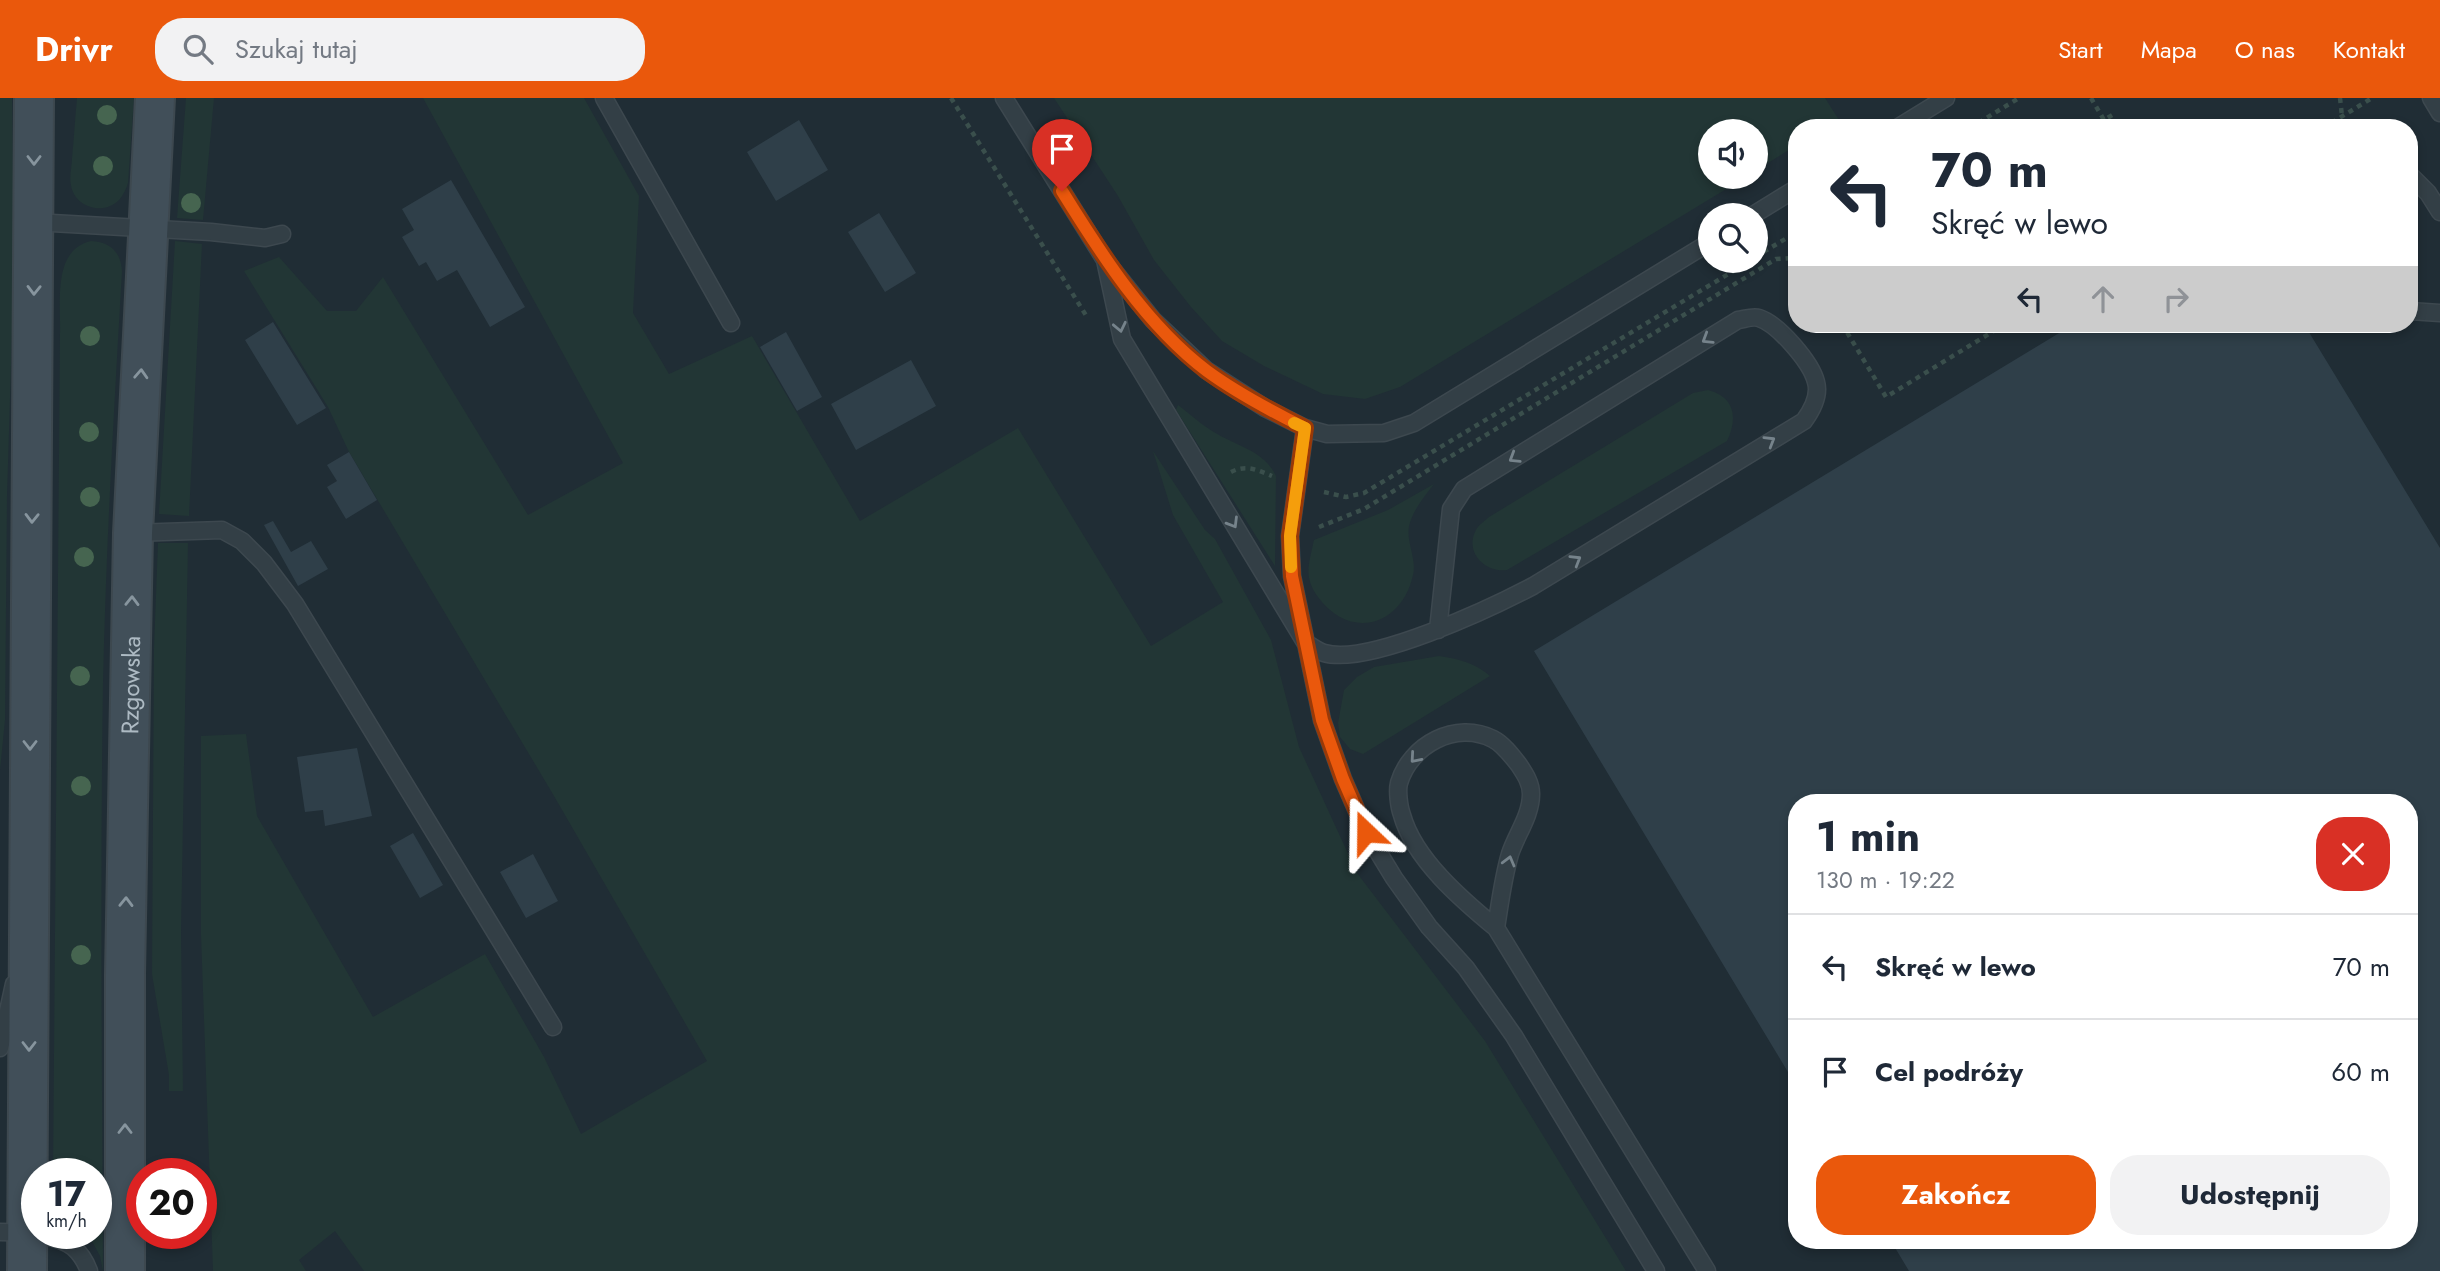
<!DOCTYPE html>
<html lang="pl">
<head>
<meta charset="utf-8">
<style>
  :root { --surface:#fff; --page:#f2f2f3; --text:#1f2937; --muted:#747a83; --line:#e0e1e3; --accent:#ea580c }
  body { margin:0; font-family:Jost,sans-serif; background:var(--page); color:var(--text); height:100vh; display:flex; flex-direction:column; font-size:26px; white-space:nowrap }
  * { box-sizing:border-box; margin:0 }
  p { font-size:23px; color:var(--muted) }
  .icon { flex:none; width:38px; height:38px; fill:none; stroke:currentColor; stroke-width:2; stroke-linecap:round; stroke-linejoin:round }
  .map { position:relative; flex:1; overflow:hidden }
  .drawer { position:absolute; left:1788px; top:696px; width:630px; height:455px; display:flex; flex-direction:column; background:var(--surface); border-radius:28px; box-shadow:0 4px 10px #0003 }
  .drawer>* { flex:none }
  .hud { position:absolute; left:1788px; top:21px; width:630px; height:214px; border-radius:28px; box-shadow:0 4px 10px #0003; background:#fff; color:var(--text); overflow:hidden }
  .buttons { position:absolute; left:1698px; top:21px; display:grid; gap:14px }
  .buttons a { display:grid; place-items:center; width:70px; height:70px; border-radius:50%; background:var(--surface); box-shadow:0 4px 10px #0003; font-size:35px }
  .speed { position:absolute; left:21px; top:1060px; display:flex; gap:14px; font-size:35px; font-weight:700; text-align:center }
  .speed>* { display:grid; place-content:center; width:91px; height:91px; border-radius:50%; background:var(--surface); box-shadow:0 4px 10px #0003; line-height:1 }
  .speed small { font-size:18px; font-weight:400 }
  .speed .limit { border:10px solid #d22; background:#fff; color:#111 }
  .pin { position:absolute; display:grid; place-items:center; width:60px; height:60px; color:#fff; margin:-72px -30px; border-radius:50% 50% 50% 0; rotate:-45deg; box-shadow:0 0 7px #0007 }
  .pin .icon { rotate:45deg }
  .me { position:absolute; width:77px; margin:-38px; rotate:337deg; stroke-linejoin:round; filter:drop-shadow(0 0 5px #0008) }
  .turn { display:flex; align-items:center; gap:24px; height:147px; padding:0 28px; font-size:32px }
  .turn .icon { width:91px; height:91px; stroke-width:2.5 }
  .turn b { display:block; font-size:49px; line-height:60px }
  .lanes { display:flex; align-items:center; height:66px; padding:0 28px; background:#0003; justify-content:center; gap:35px; direction:ltr }
  .lanes .off { opacity:.35 }
  .round { display:grid; place-items:center; flex:none; width:74px; height:74px; border-radius:28px; background:var(--page) }
  .headline { display:flex; align-items:center; justify-content:space-between; height:119px; padding:0 28px }
  h1 { font-size:42px; font-weight:700; line-height:52px }
  .cta { display:flex; gap:14px; margin-top:auto; padding:14px 28px }
  .cta a { flex:1; height:80px; border-radius:28px; background:var(--accent); color:#fff; font-size:28px; font-weight:700; line-height:80px; text-align:center }
  .cta a+a { background:var(--page); color:var(--text) }
  ul { padding:0; list-style:none }
  li { display:flex; align-items:center; gap:21px; height:105px; padding:0 28px; border-top:2px solid var(--line) }
  li div { flex:1 }
  li b { display:block; font-size:26px }
  li em { font-style:normal }
  header { display:flex; align-items:center; gap:42px; box-sizing:border-box; height:98px; padding:0 35px; background:var(--accent); color:#fff }
  header strong { font-size:33px }
  nav { display:flex; gap:38px; margin-inline-start:auto; font-size:24px }
  .search { width:490px; height:63px; background:var(--page); display:flex; align-items:center; gap:18px; box-sizing:border-box; padding:0 24px; border-radius:28px; color:var(--muted); font-size:26px }
  .map>svg:first-child { display:block }
  .green { fill:#223635 }
  .building { fill:#2f3f49 }
  .lines { fill:none; stroke-linecap:round; stroke-linejoin:round }
  .lane-casing { stroke:#3d484f; stroke-width:19 }
  .secondary-casing { stroke:#3d484f; stroke-width:42 }
  .path { stroke:#3a4f4c; stroke-width:4.5; stroke-dasharray:5 5; stroke-linecap:butt }
  .lane { stroke:#333f46; stroke-width:16 }
  .secondary { stroke:#414f59; stroke-width:38 }
  .tree { fill:#466550 }
  .oneway { stroke:#87959e }
  .oneway2 { stroke:#76838b }
  .route-casing { stroke:#983908; stroke-width:18 }
  .route { stroke:#ea580c; stroke-width:12 }
  .slow { stroke:#f59e0b; stroke-width:12 }
  .labels { text-anchor:middle; dominant-baseline:central; stroke-width:7; stroke-linejoin:round; paint-order:stroke }
  .street-label { font-size:24px; fill:#adbac3; stroke:#19242a }
</style>
</head>
<body>
<header>
<strong>Drivr</strong>
<div class="search"><svg class="icon" aria-label="search" viewBox="0 0 24 24"><circle cx="10" cy="10" r="6"/><path d="M15 15l6 6"/></svg>Szukaj tutaj</div>
<nav><a>Start</a><a>Mapa</a><a>O nas</a><a>Kontakt</a></nav>
</header>
<div class="map">
<svg width="2440" height="1173" viewBox="0 0 2440 1173">
  <rect width="100%" height="100%" fill="#202d35"/>
  <!-- green -->
  <path class="green" d="M0,0H12L14,169L7,398L5,622L0,672Z
    M77,0H134L128,85C124,98 117,108 103,110C88,112 73,102 71,87C69,79 72,68 72,60C74,40 75,20 77,0Z
    M186,0H214L203,122L177,120Z
    M423,0H584L639,98L633,215L669,276L752,238L860,423L1018,330L1151,548L1223,504L1173,417L1153,353L1205,432L1215,441L1271,542L1299,649L1357,775L1485,943L1626,1173H364L335,1133L299,1162L306,1173H213L201,837V638L246,636L257,718L373,919L485,856L544,959L581,1036L707,963L554,698L349,354L328,309L244,173L279,159L327,213H356L383,179L528,417L623,365Z
    M1054,0H1825L1839,22L1826,30H1797V47L1755,73V33H1710V79H1746L1400,289L1365,301L1323,296L1264,268L1222,243L1191,209L1154,162L1118,98Z
    M91,143C110,144 121,154 122,173C114,310 106,448 103,585C100,781 102,977 103,1173L100,1158L88,1136H96V1076H53L60,236C61,204 52,152 91,143Z
    M175,143L202,146L189,418L159,416Z
    M1708,292C1735,299 1738,320 1727,343L1507,472C1485,475 1464,454 1476,432C1478,427 1485,423 1489,419L1693,295Z
    M1178,307C1191,317 1204,329 1219,337C1240,349 1265,354 1276,378L1275,468L1176,312Z
    M1434,386C1424,399 1413,412 1409,428C1406,444 1417,461 1413,477C1402,528 1350,543 1318,499C1303,478 1309,466 1314,442L1388,412Z
    M158,445H188L181,834L183,993H169V977L152,876L154,550Z
    M1439,558C1459,561 1475,565 1490,578L1363,656L1350,651L1340,639L1338,625L1344,592L1357,579L1374,569Z"/>
  <!-- building -->
  <path class="building" d="M799,22L828,72L776,103L747,54Z
    M451,82L525,209L490,229L457,172L437,183L426,164L419,168L402,139L414,132L402,111Z
    M879,115L916,175L885,194L848,134Z
    M273,224L326,310L297,327L245,242Z
    M2074,226H2304L2440,450V1173H1909L1891,1143H2410V705H1797V989L1534,553Z
    M786,234L822,299L797,313L760,249Z
    M911,262L936,308L856,352L831,306Z
    M349,354L377,402L346,421L327,389L337,383L327,367Z
    M273,423L291,454L311,443L328,471L298,488L264,427Z
    M357,650L372,718L325,728L323,712L305,714L297,659Z
    M413,735L443,787L420,800L390,748Z
    M533,756L558,803L526,820L500,774Z"/>
  <g class="lines">
    <!-- lane casing -->
    <g class="lane-casing">
      <path id="lane" d="M604,0L731,225
        M1004,0L1105,162L1153,222L1206,272L1265,310L1305,330L1327,336L1384,335L1414,325L1710,144
        M2431,0L2440,15
        M1897,30L1946,0
        M2410,77L2428,95L2440,114
        M1753,117L1797,90
        M34,124L211,134L265,140L282,136
        M1105,162L1122,241L1305,544C1311,548 1318,553 1324,555C1369,568 1491,510 1533,488L1804,323C1812,312 1820,298 1816,284C1811,264 1778,226 1759,220C1753,218 1745,221 1738,222L1464,391L1451,411L1438,532
        M2410,213L2440,215
        M1305,330L1290,438L1292,478L1322,622L1343,681L1366,734L1394,780L1429,829L1466,870L1514,938L1656,1173
        M133,435L222,432L242,443L264,465L295,506L553,929
        M1496,830C1500,805 1503,780 1510,756C1516,737 1531,718 1531,696C1531,685 1525,676 1519,667C1512,658 1503,646 1493,641C1456,622 1410,647 1399,685C1397,693 1399,709 1402,717C1414,761 1462,802 1496,830L1707,1173
        M0,950L14,886
        M0,1134C21,1134 55,1136 73,1149C80,1155 86,1165 89,1173"/>
    </g>
    <!-- secondary casing -->
    <g class="secondary-casing">
      <g id="secondary">
        <path d="M27,1173L34,0"/>
        <path id="s1" d="M125,1173V876L133,435L155,0"/>
      </g>
    </g>
    <!-- path -->
    <path class="path" d="M951,0L1087,219
      M2091,0L2104,22L2114,16
      M2340,0L2342,18
      M1970,30L2019,0
      M2323,30L2372,0
      M1755,159L1797,134
      M1842,226L1886,299L2005,226
      M1231,374C1247,366 1257,372 1272,378
      M1324,394L1346,399L1364,395L1750,163
      M1319,429L1364,411L1776,161L1792,160L1797,162"/>
    <!-- lane -->
    <use href="#lane" class="lane"/>
    <!-- secondary -->
    <use href="#secondary" class="secondary"/>
  </g>
  <!-- trees -->
  <g class="tree">
    <circle cx="107" cy="17" r="10"/>
    <circle cx="103" cy="68" r="10"/>
    <circle cx="191" cy="105" r="10"/>
    <circle cx="90" cy="238" r="10"/>
    <circle cx="89" cy="334" r="10"/>
    <circle cx="90" cy="399" r="10"/>
    <circle cx="84" cy="459" r="10"/>
    <circle cx="80" cy="578" r="10"/>
    <circle cx="81" cy="688" r="10"/>
    <circle cx="81" cy="857" r="10"/>
  </g>
  <!-- one-way arrows -->
  <defs><path id="oneway-chevron" d="M-2-3.5L2.5 0L-2 3.5" fill="none" stroke-width="1.6" stroke-linecap="round" stroke-linejoin="round" transform="scale(1.75)"/></defs>
  <g class="oneway">
    <use href="#oneway-chevron" transform="translate(34 62) rotate(90)"/>
    <use href="#oneway-chevron" transform="translate(34 192) rotate(91)"/>
    <use href="#oneway-chevron" transform="translate(141 276) rotate(-87)"/>
    <use href="#oneway-chevron" transform="translate(32 420) rotate(91)"/>
    <use href="#oneway-chevron" transform="translate(132 503) rotate(-89)"/>
    <use href="#oneway-chevron" transform="translate(30 647) rotate(90)"/>
    <use href="#oneway-chevron" transform="translate(126 804) rotate(-89)"/>
    <use href="#oneway-chevron" transform="translate(29 948) rotate(90)"/>
    <use href="#oneway-chevron" transform="translate(125 1031) rotate(-90)"/>
  </g>
  <g class="oneway2">
    <use href="#oneway-chevron" transform="translate(1120 229) rotate(78)"/>
    <use href="#oneway-chevron" transform="translate(1707 241) rotate(148)"/>
    <use href="#oneway-chevron" transform="translate(1770 343) rotate(-31)"/>
    <use href="#oneway-chevron" transform="translate(1514 360) rotate(148)"/>
    <use href="#oneway-chevron" transform="translate(1233 425) rotate(59)"/>
    <use href="#oneway-chevron" transform="translate(1576 462) rotate(-31)"/>
    <use href="#oneway-chevron" transform="translate(1415 660) rotate(131)"/>
    <use href="#oneway-chevron" transform="translate(1509 763) rotate(-75)"/>
  </g>
  <g class="lines">
    <!-- route casing -->
    <g class="route-casing">
      <path id="route" d="M1062,93C1101,156 1146,227 1207,273C1237,295 1271,313 1305,330L1290,438L1292,478L1322,622L1343,681L1366,734"/>
    </g>
    <!-- route -->
    <use href="#route" class="route"/>
    <!-- slow -->
    <path class="slow" d="M1291,469L1290,438L1305,330L1294,325"/>
  </g>
  <g class="labels">
    <!-- street labels -->
    <g class="street-label">
      <text stroke="none"><textPath href="#s1" startOffset="586">Rzgowska</textPath></text>
    </g>
  </g>
</svg>
<div class="buttons">
<a><svg class="icon" aria-label="sound" viewBox="0 0 24 24"><path d="M4 9h4l5-4v14l-5-4H4zM17 9q2 3 0 6"/></svg></a>
<a><svg class="icon" aria-label="search" viewBox="0 0 24 24"><circle cx="10" cy="10" r="6"/><path d="M15 15l6 6"/></svg></a>
</div>
<div class="speed"><div>17<small>km/h</small></div><div class="limit">20</div></div>
<div class="pin" style="left:1062px;top:93px;background:#d93025"><svg class="icon" aria-label="arrive" viewBox="0 0 24 24"><path d="M6 21V4h12l-3 4 3 4H6"/></svg></div>
<svg class="me" style="left:1366px;top:734px" viewBox="-20 -20 40 40"><path d="M0-17L14 15 0 8-14 15z" fill="#ea580c" stroke="#fff" stroke-width="4"/></svg>
<div class="hud">
<div class="turn"><svg class="icon" aria-label="left" viewBox="0 0 24 24"><path d="M17 20v-9H6M10 6l-5 5 5 5"/></svg><div><b>70 m</b>Skręć w lewo</div></div>
<div class="lanes"><svg class="icon" aria-label="left" viewBox="0 0 24 24"><path d="M17 20v-9H6M10 6l-5 5 5 5"/></svg><svg class="icon off" aria-label="ahead" viewBox="0 0 24 24"><path d="M12 20V5M6 11l6-6 6 6"/></svg><svg class="icon off" aria-label="right" viewBox="0 0 24 24"><path d="M7 20v-9h11M14 6l5 5-5 5"/></svg></div>
</div>
<section class="drawer">
<div class="headline"><div><h1>1 min</h1><p>130 m · 19:22</p></div><a class="round" style="background:#d93025;color:#fff"><svg class="icon" aria-label="close" viewBox="0 0 24 24"><path d="M6 6l12 12M18 6L6 18"/></svg></a></div>
<ul>
<li><svg class="icon" aria-label="left" viewBox="0 0 24 24"><path d="M17 20v-9H6M10 6l-5 5 5 5"/></svg><div><b>Skręć w lewo</b></div><em>70 m</em></li>
<li><svg class="icon" aria-label="arrive" viewBox="0 0 24 24"><path d="M6 21V4h12l-3 4 3 4H6"/></svg><div><b>Cel podróży</b></div><em>60 m</em></li>
</ul>
<div class="cta"><a>Zakończ</a><a>Udostępnij</a></div>
</section>
</div>
</body>
</html>
